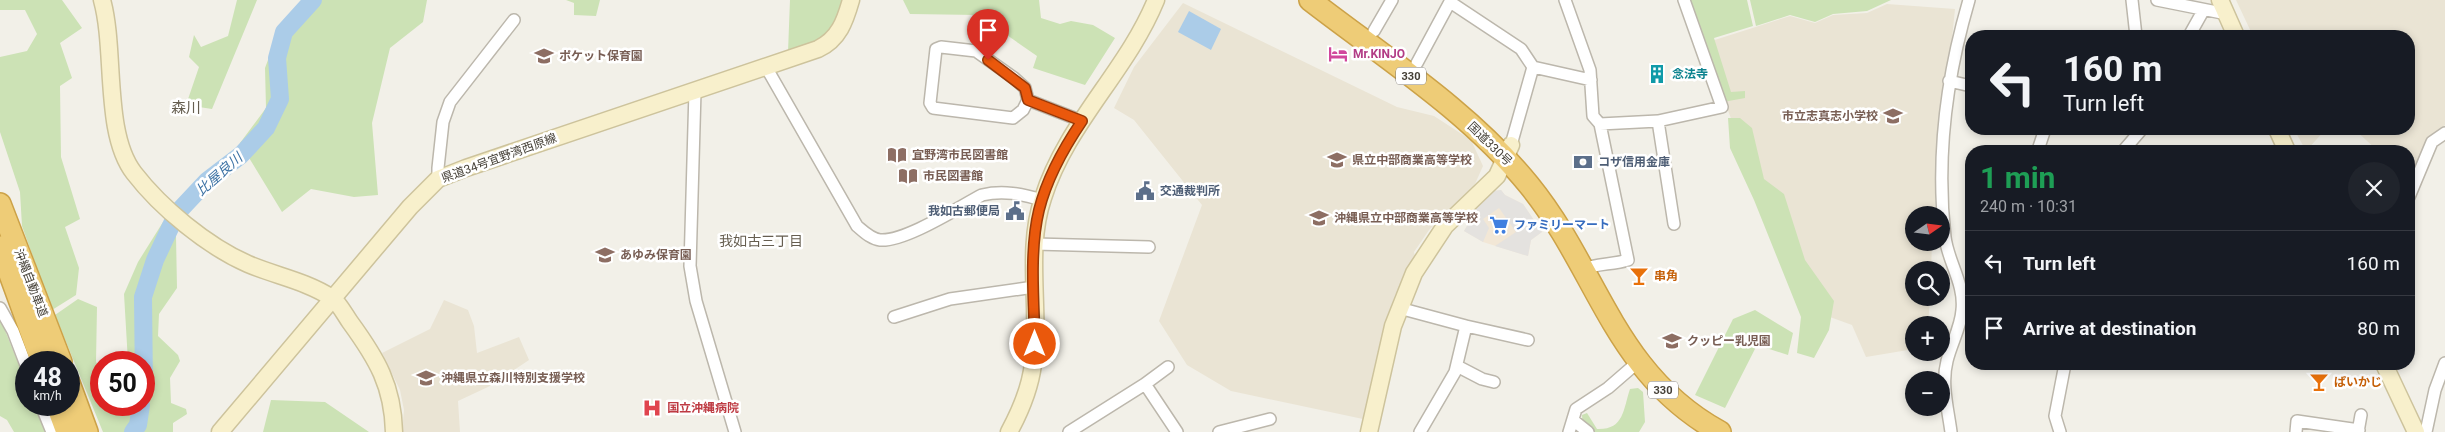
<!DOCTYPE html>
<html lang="en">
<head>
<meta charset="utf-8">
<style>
  :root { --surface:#171b24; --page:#20242c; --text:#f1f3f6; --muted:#9ea1a6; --line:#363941 }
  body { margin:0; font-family:Roboto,"Noto Sans JP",sans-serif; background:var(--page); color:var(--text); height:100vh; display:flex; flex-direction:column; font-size:19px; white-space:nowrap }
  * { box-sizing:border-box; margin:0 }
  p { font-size:16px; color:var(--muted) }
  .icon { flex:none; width:28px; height:28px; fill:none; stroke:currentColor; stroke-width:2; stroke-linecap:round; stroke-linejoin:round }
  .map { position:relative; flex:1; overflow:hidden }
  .side { position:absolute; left:1965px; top:145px; width:450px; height:225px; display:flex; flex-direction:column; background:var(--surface); border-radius:20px; box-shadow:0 2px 8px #0003 }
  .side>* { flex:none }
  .hud { position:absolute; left:1965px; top:30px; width:450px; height:105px; border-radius:20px; box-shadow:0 2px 8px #0003; background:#171b24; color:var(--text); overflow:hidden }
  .needle { width:32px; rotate:76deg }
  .buttons { position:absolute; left:1905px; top:206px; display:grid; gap:10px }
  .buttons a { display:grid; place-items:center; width:45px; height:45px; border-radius:50%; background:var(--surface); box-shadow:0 2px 8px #0003; font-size:25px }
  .speed { position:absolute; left:15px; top:351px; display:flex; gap:10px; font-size:25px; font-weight:700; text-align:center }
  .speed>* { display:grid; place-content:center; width:65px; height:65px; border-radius:50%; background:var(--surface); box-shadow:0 2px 8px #0003; line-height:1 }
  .speed small { font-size:12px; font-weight:400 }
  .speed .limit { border:8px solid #d22; background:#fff; color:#111 }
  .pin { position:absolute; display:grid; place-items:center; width:42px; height:42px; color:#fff; margin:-51px -21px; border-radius:50% 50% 50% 0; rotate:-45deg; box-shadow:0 0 5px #0007 }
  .pin .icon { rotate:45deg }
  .me { position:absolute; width:55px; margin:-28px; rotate:0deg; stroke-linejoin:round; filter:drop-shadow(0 0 4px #0008) }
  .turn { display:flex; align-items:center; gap:18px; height:105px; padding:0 15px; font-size:22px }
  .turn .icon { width:65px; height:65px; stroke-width:2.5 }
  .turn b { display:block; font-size:35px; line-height:42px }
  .round { display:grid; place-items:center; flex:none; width:52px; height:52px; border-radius:26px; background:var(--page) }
  .headline { display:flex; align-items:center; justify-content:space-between; height:85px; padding:0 15px }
  h1 { font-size:30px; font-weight:700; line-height:38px; color:#1e9e55 }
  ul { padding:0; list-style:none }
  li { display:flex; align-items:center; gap:15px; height:65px; padding:0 15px; border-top:1px solid var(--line) }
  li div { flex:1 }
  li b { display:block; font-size:19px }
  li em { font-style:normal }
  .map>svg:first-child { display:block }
  .commercial { fill:#f2e7d6 }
  .education { fill:#eae4d4 }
  .green { fill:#cce2b5 }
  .parking { fill:#e4e2df }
  .water { fill:#abcce8 }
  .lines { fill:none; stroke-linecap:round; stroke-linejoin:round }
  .river { stroke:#abcce8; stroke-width:18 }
  .street-casing { stroke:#bcb7ac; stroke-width:14 }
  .secondary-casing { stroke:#cdc39c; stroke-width:19 }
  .highway-casing { stroke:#cca248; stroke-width:24 }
  .street { stroke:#fff; stroke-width:11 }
  .secondary { stroke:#f8f0cc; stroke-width:16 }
  .highway { stroke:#ec7; stroke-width:21 }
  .route-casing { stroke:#983908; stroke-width:12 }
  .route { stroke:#ea580c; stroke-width:9 }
  .labels { text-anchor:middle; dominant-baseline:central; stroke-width:5; stroke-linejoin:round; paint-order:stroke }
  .shield { fill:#fff; stroke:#7d7973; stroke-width:1 }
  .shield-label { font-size:11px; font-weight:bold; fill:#454037 }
  .hotel-label { font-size:12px; font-weight:bold; fill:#b23c85; stroke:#fff; text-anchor:start }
  .education-label { font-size:12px; font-weight:bold; fill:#785e54; stroke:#fff; text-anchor:start }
  .culture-label { font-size:12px; font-weight:bold; fill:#0d838f; stroke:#fff; text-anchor:start }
  .street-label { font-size:12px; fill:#454037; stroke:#fff }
  .service-label { font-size:12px; font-weight:bold; fill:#4e5e75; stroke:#fff; text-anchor:start }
  .shop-label { font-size:12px; font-weight:bold; fill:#366cbe; stroke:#fff; text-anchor:start }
  .food-label { font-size:12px; font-weight:bold; fill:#c56008; stroke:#fff; text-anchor:start }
  .health-label { font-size:12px; font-weight:bold; fill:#be3a42; stroke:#fff; text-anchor:start }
  .water-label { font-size:14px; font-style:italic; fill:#3d73a5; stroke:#fff }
  .neighbourhood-label { font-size:14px; fill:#665e50; stroke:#fff }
  .quarter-label { font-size:15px; fill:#665e50; stroke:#fff }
</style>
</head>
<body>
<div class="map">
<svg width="2445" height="432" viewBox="0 0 2445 432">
  <rect width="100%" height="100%" fill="#f2f0e8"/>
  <!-- commercial -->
  <path class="commercial" d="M1501,190L1505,195L1523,204L1542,232L1531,240L1528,256L1483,242L1464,231L1470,221L1466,215L1494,191Z"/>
  <!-- education -->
  <path class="education" d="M2236,0H2445V125L2425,146L2412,182L2409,179V151H2378L2354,129H2409V36H2253Z
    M1183,3L1397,107L1434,116L1471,140L1483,166L1475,184L1429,230L1414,252L1415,256L1395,295L1388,316L1363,419L1231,391L1187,365L1159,321L1202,205L1134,120L1114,108L1134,67Z
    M1887,4L1955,9L1934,215H1914V242L1932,243L1931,270H1914V298H1930L1928,325H1914V349L1866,357L1852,325L1805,308L1702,44L1790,16L1815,23L1833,15L1867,13Z
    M2294,129H2326L2306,151Z
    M444,300L468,310L474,326L477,353L519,337L529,360L490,386L458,401L460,432H402L404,410L400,390L382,353L430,329Z"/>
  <!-- green -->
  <path class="green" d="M0,0H62L82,28L60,43L72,78L60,86L61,157L80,219L65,227L79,268L76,295L52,310L22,226L20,192L0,132V57L27,51L37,34L25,10H0Z
    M237,0H257L212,109L186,105L199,67L189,57L194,35L201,47L228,36Z
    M310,0H427L423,22L390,48L372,123L378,195L354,197L311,189L282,212L240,143L266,108L265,68L278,33Z
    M566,0H600L596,16L574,15V3Z
    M790,0H845L837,26L811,46L788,52Z
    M903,0H1039L1041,18L1060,24L1071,21L1093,25L1115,38L1085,85L1033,68L1037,56L978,15L910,14Z
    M1689,0H1747L1753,26L1714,38L1731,92L1745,91V98L1723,102Z
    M1750,0H1891L1867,11L1833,14L1815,22L1790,15L1756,26Z
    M1728,118H1740L1752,128L1764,179L1784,194L1805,260L1834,301L1829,330L1814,358L1797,353L1801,317L1754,200L1730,148Z
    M163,222L176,236L177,288L159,314L158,336L178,355L180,361L170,378L171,403L186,409L187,414L173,423V432H103L55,315L78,299L97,307L96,362L101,368V405H144V362H128L124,294L138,262Z
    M1755,310L1793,333L1788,355L1757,345L1725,408L1695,395L1733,319Z
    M0,318L26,382V405H35L45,432H14L7,420L0,416Z
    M1638,388L1643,392L1645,422L1639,432H1591L1583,428L1582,415L1587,413L1597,429C1624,430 1623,410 1630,389Z
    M271,400L325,402L369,432H263Z"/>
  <!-- parking -->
  <path class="parking" d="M1501,190L1505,195L1523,204L1542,232L1531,240L1528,256L1495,246L1516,232L1499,208L1483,219L1489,228L1483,242L1464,231L1470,221L1466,215L1478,201L1494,191Z"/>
  <!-- water -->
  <path class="water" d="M1189,11L1221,29L1211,50L1178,32Z"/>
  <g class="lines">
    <!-- river -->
    <path class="river" d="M144,387L143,297L155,260L177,213L207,181L241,155L266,128L280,99L277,58L284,32L313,0
      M133,432L138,425L141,405"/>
    <!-- street casing -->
    <g class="street-casing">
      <path id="street" d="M1565,0L1590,70L1593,116L1600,124L1628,260C1612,265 1596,263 1581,270
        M2132,0L2136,36
        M2157,0L2227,14
        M1450,2L1521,49L1533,67L1591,80
        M1374,31L1392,0
        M2189,36L2203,11
        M1417,63L1451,0
        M766,67L857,226C864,232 871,239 880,240C905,242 959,207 982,195C1003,190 1022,194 1042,200
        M1949,81L1971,86
        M695,91L690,266L696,301L735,432
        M1028,100L1025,88L1014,78L976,51L941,47L936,49L930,103L933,108L1013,118L1023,110L1028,100L1082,121
        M1658,121L1722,107L1684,0
        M1600,124L1658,121L1674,224
        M1511,145L1533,67
        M2039,147L2045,129
        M2123,151L2142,129
        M438,179V168L443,122L450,102L514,20
        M2409,197L2432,142L2445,133
        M1035,244L1149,247
        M0,308L13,331L26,365
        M1399,308L1466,326L1455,372L1420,432
        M894,317L950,299L1034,287
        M1466,326L1528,340
        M1457,366L1482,379L1494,382
        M1145,384L1168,367
        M41,405L52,432
        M1573,420L1588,432
        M1069,432L1145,384L1177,432
        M1219,432L1270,419
        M1569,432L1576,409L1608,388L1638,362
        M1951,432C1948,409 1941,384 1947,361C1951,344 1961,327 1962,310C1965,284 1948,262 1945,237C1936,158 1947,75 1969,0
        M2060,432L2055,416L2065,364
        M2296,432L2297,421L2359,430
        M2358,432L2361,415
        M2426,432L2435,390L2445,363"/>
    </g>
    <!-- secondary casing -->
    <g class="secondary-casing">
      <path id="secondary" d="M102,0C116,50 103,133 134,173C161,208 207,246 248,264C276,276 306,281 332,298C339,303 345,315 350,322C377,359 393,386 394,432
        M2220,0L2236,36
        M2277,129L2287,151
        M2384,364L2416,432
        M220,432L410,207L438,179L466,168L818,49C839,39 845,21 851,0
        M1009,432C1021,410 1030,389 1033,364C1041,310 1025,251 1043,198C1066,124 1127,71 1156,0
        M1369,432L1393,326L1414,273L1445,226L1497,176L1511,145"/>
    </g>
    <!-- highway casing -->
    <g class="highway-casing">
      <path id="highway" d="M1310,0C1385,58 1469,111 1529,185C1599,271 1613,373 1720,432
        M0,204L61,362
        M0,247L42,362
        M69,383L87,432
        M57,405L67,432"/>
    </g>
    <!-- street -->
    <use href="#street" class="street"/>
    <!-- secondary -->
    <use href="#secondary" class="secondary"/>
    <!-- highway -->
    <use href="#highway" class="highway"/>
  </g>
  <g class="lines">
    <!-- route casing -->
    <g class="route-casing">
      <path id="route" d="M988,60L1025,88L1028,100L1082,121C1063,149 1047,178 1039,210C1029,251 1034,303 1035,344"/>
    </g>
    <!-- route -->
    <use href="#route" class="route"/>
  </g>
  <!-- icons -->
  <defs>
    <g id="hotel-bare" transform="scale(1.5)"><path d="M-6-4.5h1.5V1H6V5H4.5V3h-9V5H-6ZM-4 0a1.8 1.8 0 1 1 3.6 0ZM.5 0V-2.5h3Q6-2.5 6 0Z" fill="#d1479c" stroke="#fff" stroke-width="2.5" paint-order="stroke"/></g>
    <g id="school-bare" transform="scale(1.5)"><path d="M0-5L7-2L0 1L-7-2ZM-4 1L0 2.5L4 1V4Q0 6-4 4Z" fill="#8d6e63" stroke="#fff" stroke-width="2.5" paint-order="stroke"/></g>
    <g id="building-bare" transform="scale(1.5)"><path d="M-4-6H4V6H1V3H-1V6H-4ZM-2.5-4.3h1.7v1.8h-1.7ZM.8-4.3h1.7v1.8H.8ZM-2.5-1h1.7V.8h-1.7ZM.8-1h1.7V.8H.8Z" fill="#0f9aa8" stroke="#fff" stroke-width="2.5" paint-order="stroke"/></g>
    <g id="library-bare" transform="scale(1.5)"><path d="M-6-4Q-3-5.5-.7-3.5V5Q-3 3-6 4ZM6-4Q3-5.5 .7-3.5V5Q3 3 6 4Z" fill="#8d6e63" stroke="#fff" stroke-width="2.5" paint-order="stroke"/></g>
    <g id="bank-bare" transform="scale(1.5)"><path d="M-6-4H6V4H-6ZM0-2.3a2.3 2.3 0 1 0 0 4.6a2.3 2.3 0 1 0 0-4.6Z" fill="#5c6f8a" stroke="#fff" stroke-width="2.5" paint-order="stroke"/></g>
    <g id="civic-bare" transform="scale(1.5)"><path d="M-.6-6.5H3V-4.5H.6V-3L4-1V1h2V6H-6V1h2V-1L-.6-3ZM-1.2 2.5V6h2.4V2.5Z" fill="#5c6f8a" stroke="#fff" stroke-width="2.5" paint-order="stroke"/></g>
    <g id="supermarket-bare" transform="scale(1.5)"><path d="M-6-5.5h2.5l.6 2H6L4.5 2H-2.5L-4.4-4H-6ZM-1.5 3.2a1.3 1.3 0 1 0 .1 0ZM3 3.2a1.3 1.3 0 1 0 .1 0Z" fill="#3f7fe0" stroke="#fff" stroke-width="2.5" paint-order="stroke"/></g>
    <g id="bar-bare" transform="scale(1.5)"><path d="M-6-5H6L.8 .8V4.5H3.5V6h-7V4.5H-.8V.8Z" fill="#e8710a" stroke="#fff" stroke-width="2.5" paint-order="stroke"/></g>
    <g id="hospital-bare" transform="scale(1.5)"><path d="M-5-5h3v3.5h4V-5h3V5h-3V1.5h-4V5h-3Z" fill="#e0444e" stroke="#fff" stroke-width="2.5" paint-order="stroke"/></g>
  </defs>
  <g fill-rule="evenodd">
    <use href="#hotel-bare" x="1338" y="54"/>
    <use href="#school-bare" x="544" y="56"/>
    <use href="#building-bare" x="1657" y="74"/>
    <use href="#school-bare" x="1893" y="116"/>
    <use href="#library-bare" x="897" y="155"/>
    <use href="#school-bare" x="1337" y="160"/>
    <use href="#bank-bare" x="1583" y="162"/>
    <use href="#library-bare" x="908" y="176"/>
    <use href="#civic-bare" x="1145" y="191"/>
    <use href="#civic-bare" x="1015" y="211"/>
    <use href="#school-bare" x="1319" y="218"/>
    <use href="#supermarket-bare" x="1499" y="225"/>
    <use href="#school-bare" x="605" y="255"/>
    <use href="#bar-bare" x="1639" y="276"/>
    <use href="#school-bare" x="1672" y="341"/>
    <use href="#school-bare" x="426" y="378"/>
    <use href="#bar-bare" x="2319" y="382"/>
    <use href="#hospital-bare" x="652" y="408"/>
  </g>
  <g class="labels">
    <!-- shield labels -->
    <g class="shield">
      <rect x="1396" y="67.5" width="30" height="17" rx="4"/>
      <rect x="1648" y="381.5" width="30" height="17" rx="4"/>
    </g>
    <g class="shield-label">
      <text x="1411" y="76">330</text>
      <text x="1663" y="390">330</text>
    </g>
    <!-- hotel labels -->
    <g class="hotel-label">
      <text x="1353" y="54">Mr.KINJO</text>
    </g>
    <!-- education labels -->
    <g class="education-label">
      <text x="559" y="56">ポケット保育園</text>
      <text x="1878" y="116" text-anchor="end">市立志真志小学校</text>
      <text x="912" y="155">宜野湾市民図書館</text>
      <text x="1352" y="160">県立中部商業高等学校</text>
      <text x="923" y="176">市民図書館</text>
      <text x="1334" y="218">沖縄県立中部商業高等学校</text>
      <text x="620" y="255">あゆみ保育園</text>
      <text x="1687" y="341">クッピー乳児園</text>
      <text x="441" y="378">沖縄県立森川特別支援学校</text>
    </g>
    <!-- culture labels -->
    <g class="culture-label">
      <text x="1672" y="74">念法寺</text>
    </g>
    <!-- street labels -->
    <g class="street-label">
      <text transform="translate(1490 144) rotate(44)">国道330号</text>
      <text transform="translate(499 158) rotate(-20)">県道34号宜野湾西原線</text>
      <text transform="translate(31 283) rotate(69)">沖縄自動車道</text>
    </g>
    <!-- service labels -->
    <g class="service-label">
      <text x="1598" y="162">コザ信用金庫</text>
      <text x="1160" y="191">交通裁判所</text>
      <text x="1000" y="211" text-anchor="end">我如古郵便局</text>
    </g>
    <!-- shop labels -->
    <g class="shop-label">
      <text x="1514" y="225">ファミリーマート</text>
    </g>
    <!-- food labels -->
    <g class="food-label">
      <text x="1654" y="276">串角</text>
      <text x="2334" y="382">ぱいかじ</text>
    </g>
    <!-- health labels -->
    <g class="health-label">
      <text x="667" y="408">国立沖縄病院</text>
    </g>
    <!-- water labels -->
    <g class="water-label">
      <text transform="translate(219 174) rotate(-41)">比屋良川</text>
    </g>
    <!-- neighbourhood labels -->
    <g class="neighbourhood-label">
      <text x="761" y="241">我如古三丁目</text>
    </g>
    <!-- quarter labels -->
    <g class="quarter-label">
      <text x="186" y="108">森川</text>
    </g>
  </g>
</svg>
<div class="buttons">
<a><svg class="needle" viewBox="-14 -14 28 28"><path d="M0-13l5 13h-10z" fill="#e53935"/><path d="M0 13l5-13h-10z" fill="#9ea1a6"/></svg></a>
<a><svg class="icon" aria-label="search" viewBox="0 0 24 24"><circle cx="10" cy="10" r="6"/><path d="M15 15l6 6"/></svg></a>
<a>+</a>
<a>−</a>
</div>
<div class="speed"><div>48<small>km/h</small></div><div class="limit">50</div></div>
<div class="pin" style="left:988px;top:60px;background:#d93025"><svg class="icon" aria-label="arrive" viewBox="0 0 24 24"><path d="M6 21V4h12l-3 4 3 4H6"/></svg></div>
<svg class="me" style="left:1035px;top:344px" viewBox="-20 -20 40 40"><circle r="17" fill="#ea580c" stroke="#fff" stroke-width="3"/><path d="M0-11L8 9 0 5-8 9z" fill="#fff"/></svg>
<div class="hud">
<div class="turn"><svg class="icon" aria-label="left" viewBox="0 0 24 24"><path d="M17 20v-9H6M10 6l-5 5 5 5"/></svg><div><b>160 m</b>Turn left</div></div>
</div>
<section class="side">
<div class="headline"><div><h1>1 min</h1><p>240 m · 10:31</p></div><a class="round"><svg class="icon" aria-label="close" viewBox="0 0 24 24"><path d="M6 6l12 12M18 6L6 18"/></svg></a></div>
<ul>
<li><svg class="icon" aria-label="left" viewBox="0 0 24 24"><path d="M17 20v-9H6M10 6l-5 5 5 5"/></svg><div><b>Turn left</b></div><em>160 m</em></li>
<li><svg class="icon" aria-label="arrive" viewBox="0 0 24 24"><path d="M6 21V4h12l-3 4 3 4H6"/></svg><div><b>Arrive at destination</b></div><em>80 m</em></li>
</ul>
</section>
</div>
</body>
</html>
